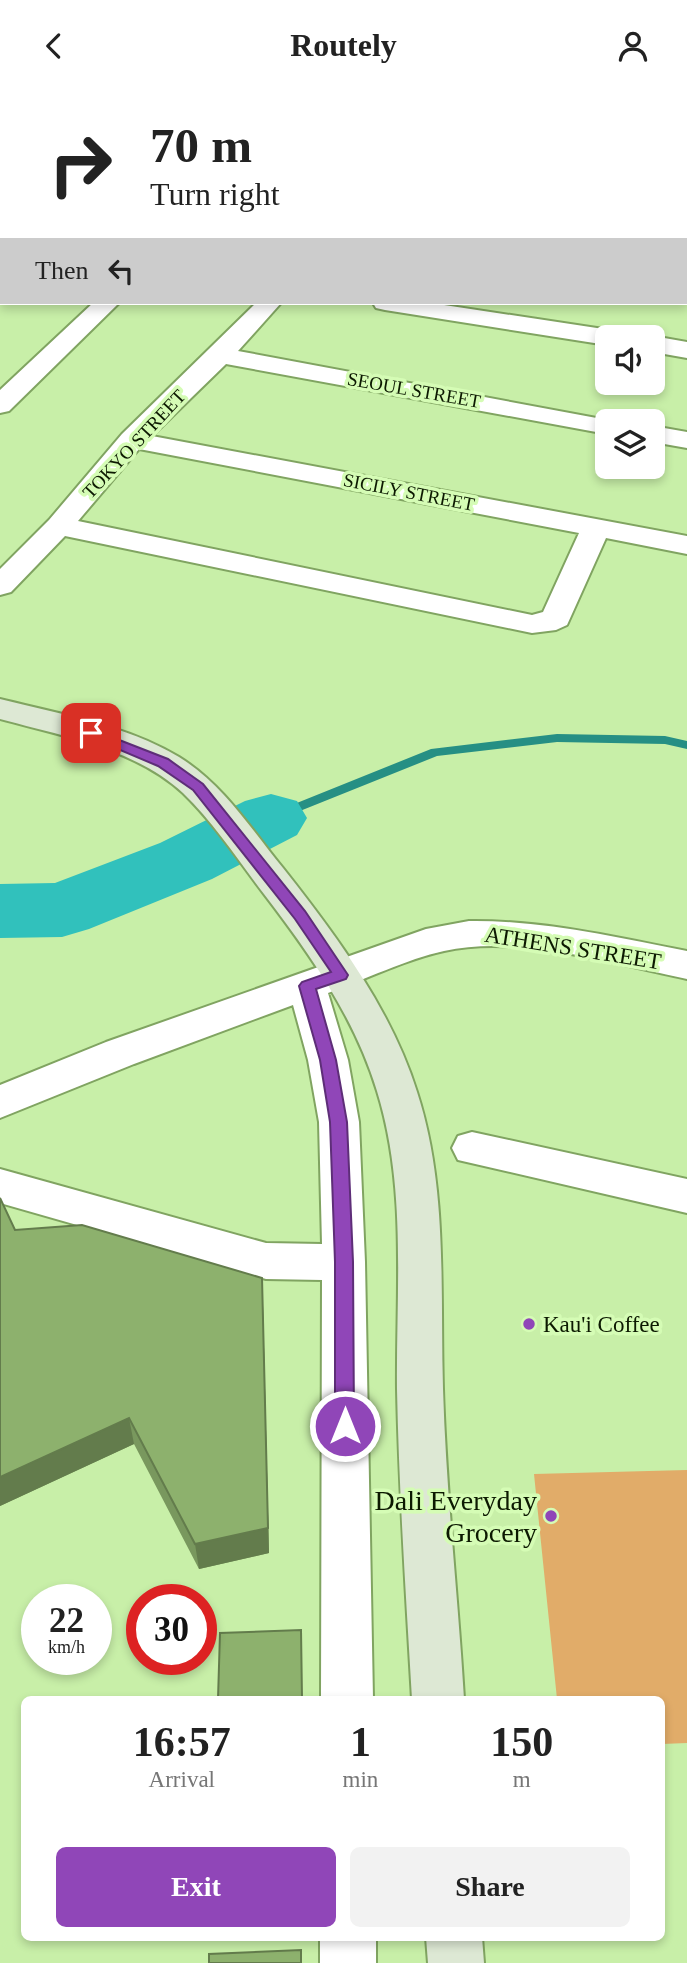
<!DOCTYPE html>
<html lang="en">
<head>
<meta charset="utf-8">
<style>
  :root { --surface:#fff; --page:#f2f2f2; --text:#222; --muted:#767676; --accent:#9046b8 }
  body { margin:0; font-family:"Times New Roman",serif; background:var(--page); color:var(--text); height:100vh; display:flex; flex-direction:column; font-size:26px; white-space:nowrap }
  * { box-sizing:border-box; margin:0 }
  p { font-size:23px; color:var(--muted) }
  .icon { flex:none; width:38px; height:38px; fill:none; stroke:currentColor; stroke-width:2; stroke-linecap:round; stroke-linejoin:round }
  .map { position:relative; flex:1; overflow:hidden }
  .sheet { position:absolute; left:21px; top:1605px; width:644px; height:245px; display:flex; flex-direction:column; background:var(--surface); border-radius:10px; box-shadow:0 4px 10px #0003 }
  .sheet>* { flex:none }
  .banner { position:absolute; left:0px; top:0px; width:688px; height:214px; box-shadow:0 4px 10px #0003; background:#fff; color:var(--text); overflow:hidden }
  .tools { position:absolute; left:595px; top:234px; display:grid; gap:14px }
  .tools a { display:grid; place-items:center; width:70px; height:70px; border-radius:10px; background:var(--surface); box-shadow:0 4px 10px #0003; font-size:35px }
  .speed { position:absolute; left:21px; top:1493px; display:flex; gap:14px; font-size:35px; font-weight:700; text-align:center }
  .speed>* { display:grid; place-content:center; width:91px; height:91px; border-radius:50%; background:var(--surface); box-shadow:0 4px 10px #0003; line-height:1 }
  .speed small { font-size:18px; font-weight:400 }
  .speed .limit { border:10px solid #d22; background:#fff; color:#111 }
  .pin { position:absolute; display:grid; place-items:center; width:60px; height:60px; color:#fff; margin:-30px; border-radius:14px; box-shadow:0 4px 10px #0006 }
  .me { position:absolute; width:77px; margin:-38px; rotate:0deg; stroke-linejoin:round; filter:drop-shadow(0 0 5px #0008) }
  .turn { display:flex; align-items:center; gap:24px; height:147px; padding:0 35px; font-size:32px }
  .turn .icon { width:91px; height:91px; stroke-width:2.5 }
  .turn b { display:block; font-size:49px; line-height:60px }
  .then { display:flex; align-items:center; height:66px; padding:0 35px; background:#0003; gap:14px; font-size:26px }
  .eta { display:flex; justify-content:space-evenly; align-items:center; height:119px; text-align:center }
  .eta b { font-size:42px; font-weight:600; line-height:49px }
  .button { display:flex; gap:14px; margin-top:auto; padding:14px 35px }
  .button a { flex:1; height:80px; border-radius:10px; background:var(--accent); color:#fff; font-size:28px; font-weight:600; line-height:80px; text-align:center }
  .button a+a { background:var(--page); color:var(--text) }
  header { display:flex; justify-content:space-between; align-items:center; height:91px; padding:0 35px; background:var(--surface); font-size:32px; font-weight:600 }
  .map>svg:first-child { display:block }
  .green { fill:#e1ac69 }
  .lines { fill:none; stroke-linecap:round; stroke-linejoin:round }
  .stream { fill:#268f84; fill-rule:evenodd }
  .river { fill:#31c1bc; fill-rule:evenodd }
  .street-casing { stroke:#80a461; stroke-width:4 }
  .secondary-casing { stroke:#80a461; stroke-width:4 }
  .street { fill:#fff; fill-rule:evenodd }
  .secondary { fill:#dde8d4; fill-rule:evenodd }
  .wall { fill:#79985e }
  .shaded-wall { fill:#637c4c }
  .building { fill:#8db16d; stroke:#637c4c; stroke-width:2 }
  .route { fill:#9046b8; stroke:#5e2e78; stroke-width:2 }
  .poi-dot { fill:#9046b8; stroke:#d5fcb5; stroke-width:2.5 }
  .labels { text-anchor:middle; dominant-baseline:central; stroke-width:7; stroke-linejoin:round; paint-order:stroke }
  .far-street-label { font-size:19px; fill:#0c1901; stroke:#d5fcb5 }
  .street-label { font-size:23px; fill:#0c1901; stroke:#d5fcb5 }
  .poi-label { font-size:23px; fill:#0c1901; stroke:#d5fcb5; text-anchor:start }
  .near-poi-label { font-size:28px; fill:#0c1901; stroke:#d5fcb5; text-anchor:end }
</style>
</head>
<body>
<header><svg class="icon" aria-label="back" viewBox="0 0 24 24"><path d="M15 5l-7 7 7 7"/></svg>Routely<svg class="icon" aria-label="person" viewBox="0 0 24 24"><circle cx="12" cy="8" r="4"/><path d="M4 21q1-7 8-7t8 7"/></svg></header>
<div class="map">
<svg width="687" height="1872" viewBox="0 0 687 1872">
  <rect width="100%" height="100%" fill="#c8efa8"/>
  <!-- green -->
  <path class="green" d="M687,1379V1652L662,1653V1608H557L534,1383Z"/>
  <g class="lines">
    <!-- stream -->
    <path class="stream" d="M557,643L665,645L687,650V658L665,653L557,651L437,665L275,730H267L265,727L267,724L431,658Z"/>
    <!-- river -->
    <path class="river" d="M271,703L297,710L307,727L297,744L212,788L89,838L62,846L0,847V793L55,792L160,752L245,710Z"/>
    <!-- street casing -->
    <g class="street-casing">
      <path id="street" d="M13,0H45L46,2H14Z
        M161,0H182L160,2Z
        M289,0H310L288,2Z
        M416,0H437L415,2Z
        M477,0H510L511,2H478Z
        M686,20H687V32H686Z
        M0,52H2V66H0Z
        M686,88H687V102H686Z
        M0,102H2V116H0Z
        M0,165H2L0,180Z
        M686,172H687V186H686Z
        M93,212H119L9,320L0,322V299Z
        M256,212H281L238,260L618,331H607V343L226,273L152,345L687,445V463L606,447L567,534L556,539L532,542L65,445L11,501L0,504V478L49,429L122,343ZM139,358L579,442L543,521L532,524L78,430Z
        M373,212H431L610,239L619,242L622,247H607V254L385,219L376,217Z
        M653,245L687,251V267L653,261V247H647Z
        M653,335L687,341V357L653,351Z
        M469,830C543,829 614,846 687,860V888C613,873 519,843 444,860C407,868 364,889 328,902L348,969L359,1031L365,1171L373,1608H321L322,1189L266,1188L0,1112V1078L266,1152L322,1153L319,1031L308,969L293,914L134,973L0,1027V994L106,951L426,838Z
        M472,1041L687,1088V1122L458,1069L452,1057L458,1045Z
        M320,1846H376V1872H320Z"/>
    </g>
    <!-- secondary casing -->
    <g class="secondary-casing">
      <path id="secondary" d="M0,608C60,623 126,634 179,666C223,693 251,738 283,777C336,844 391,918 417,1001C448,1096 440,1199 443,1298C446,1402 458,1505 464,1608H412C406,1505 399,1401 397,1298C396,1199 407,1096 377,1000C355,927 310,863 264,803C238,769 214,732 183,702C134,657 62,645 0,628Z
        M426,1846H482L484,1872H428Z"/>
    </g>
    <!-- street -->
    <use href="#street" class="street"/>
    <!-- secondary -->
    <use href="#secondary" class="secondary"/>
  </g>
  <!-- wall -->
  <path class="wall" d="M0,1107L15,1139L262,1187L263,1215L269,1462L199,1478L134,1353L0,1415Z"/>
  <!-- shaded-wall -->
  <path class="shaded-wall" d="M262,1187L263,1215L269,1462L199,1478L195,1453Z
    M129,1327L134,1353L0,1415V1386Z"/>
  <!-- building -->
  <path class="building" d="M0,1107L15,1139L82,1134L262,1187L268,1437L195,1453L129,1327L0,1386Z
    M301,1539L302,1608H218L220,1542Z
    M301,1859V1872H209V1863Z"/>
  <!-- route -->
  <path class="route" d="M91,638L168,668L203,693L305,820L348,884L346,888L316,898L336,969L347,1031L353,1171L354,1335L351,1341L345,1344L338,1341L335,1335V1171L330,1031L320,969L299,895L302,891L331,881L295,828L193,699L158,675L87,645L85,642Z"/>
  <!-- markers -->
  <g class="poi-dot">
    <circle cx="529" cy="1233" r="7"/>
    <circle cx="551" cy="1425" r="7"/>
  </g>
  <g class="labels">
    <!-- far-street labels -->
    <g class="far-street-label">
      <text transform="translate(414 299) rotate(10)">SEOUL STREET</text>
      <text transform="translate(134 353) rotate(-47)">TOKYO STREET</text>
      <text transform="translate(409 401) rotate(11)">SICILY STREET</text>
    </g>
    <!-- street labels -->
    <g class="street-label">
      <text transform="translate(573 857) rotate(9)">ATHENS STREET</text>
    </g>
    <!-- poi labels -->
    <g class="poi-label">
      <text x="543" y="1233">Kau'i Coffee</text>
    </g>
    <!-- near-poi labels -->
    <g class="near-poi-label">
      <text x="537" y="1409">Dali Everyday<tspan x="537" dy="32">Grocery</tspan></text>
    </g>
  </g>
</svg>
<div class="tools">
<a><svg class="icon" aria-label="sound" viewBox="0 0 24 24"><path d="M4 9h4l5-4v14l-5-4H4zM17 9q2 3 0 6"/></svg></a>
<a><svg class="icon" aria-label="layers" viewBox="0 0 24 24"><path d="M12 4l9 5-9 5-9-5zM3 14l9 5 9-5"/></svg></a>
</div>
<div class="speed"><div>22<small>km/h</small></div><div class="limit">30</div></div>
<div class="pin" style="left:91px;top:642px;background:#d93025"><svg class="icon" aria-label="arrive" viewBox="0 0 24 24"><path d="M6 21V4h12l-3 4 3 4H6"/></svg></div>
<svg class="me" style="left:345px;top:1335px" viewBox="-20 -20 40 40"><circle r="17" fill="#9046b8" stroke="#fff" stroke-width="3"/><path d="M0-11L8 9 0 5-8 9z" fill="#fff"/></svg>
<div class="banner">
<div class="turn"><svg class="icon" aria-label="right" viewBox="0 0 24 24"><path d="M7 20v-9h11M14 6l5 5-5 5"/></svg><div><b>70 m</b>Turn right</div></div>
<div class="then">Then<svg class="icon" aria-label="left" viewBox="0 0 24 24"><path d="M17 20v-9H6M10 6l-5 5 5 5"/></svg></div>
</div>
<section class="sheet">
<div class="eta">
<div><b>16:57</b><p>Arrival</p></div>
<div><b>1</b><p>min</p></div>
<div><b>150</b><p>m</p></div>
</div>
<div class="button"><a>Exit</a><a>Share</a></div>
</section>
</div>
</body>
</html>
